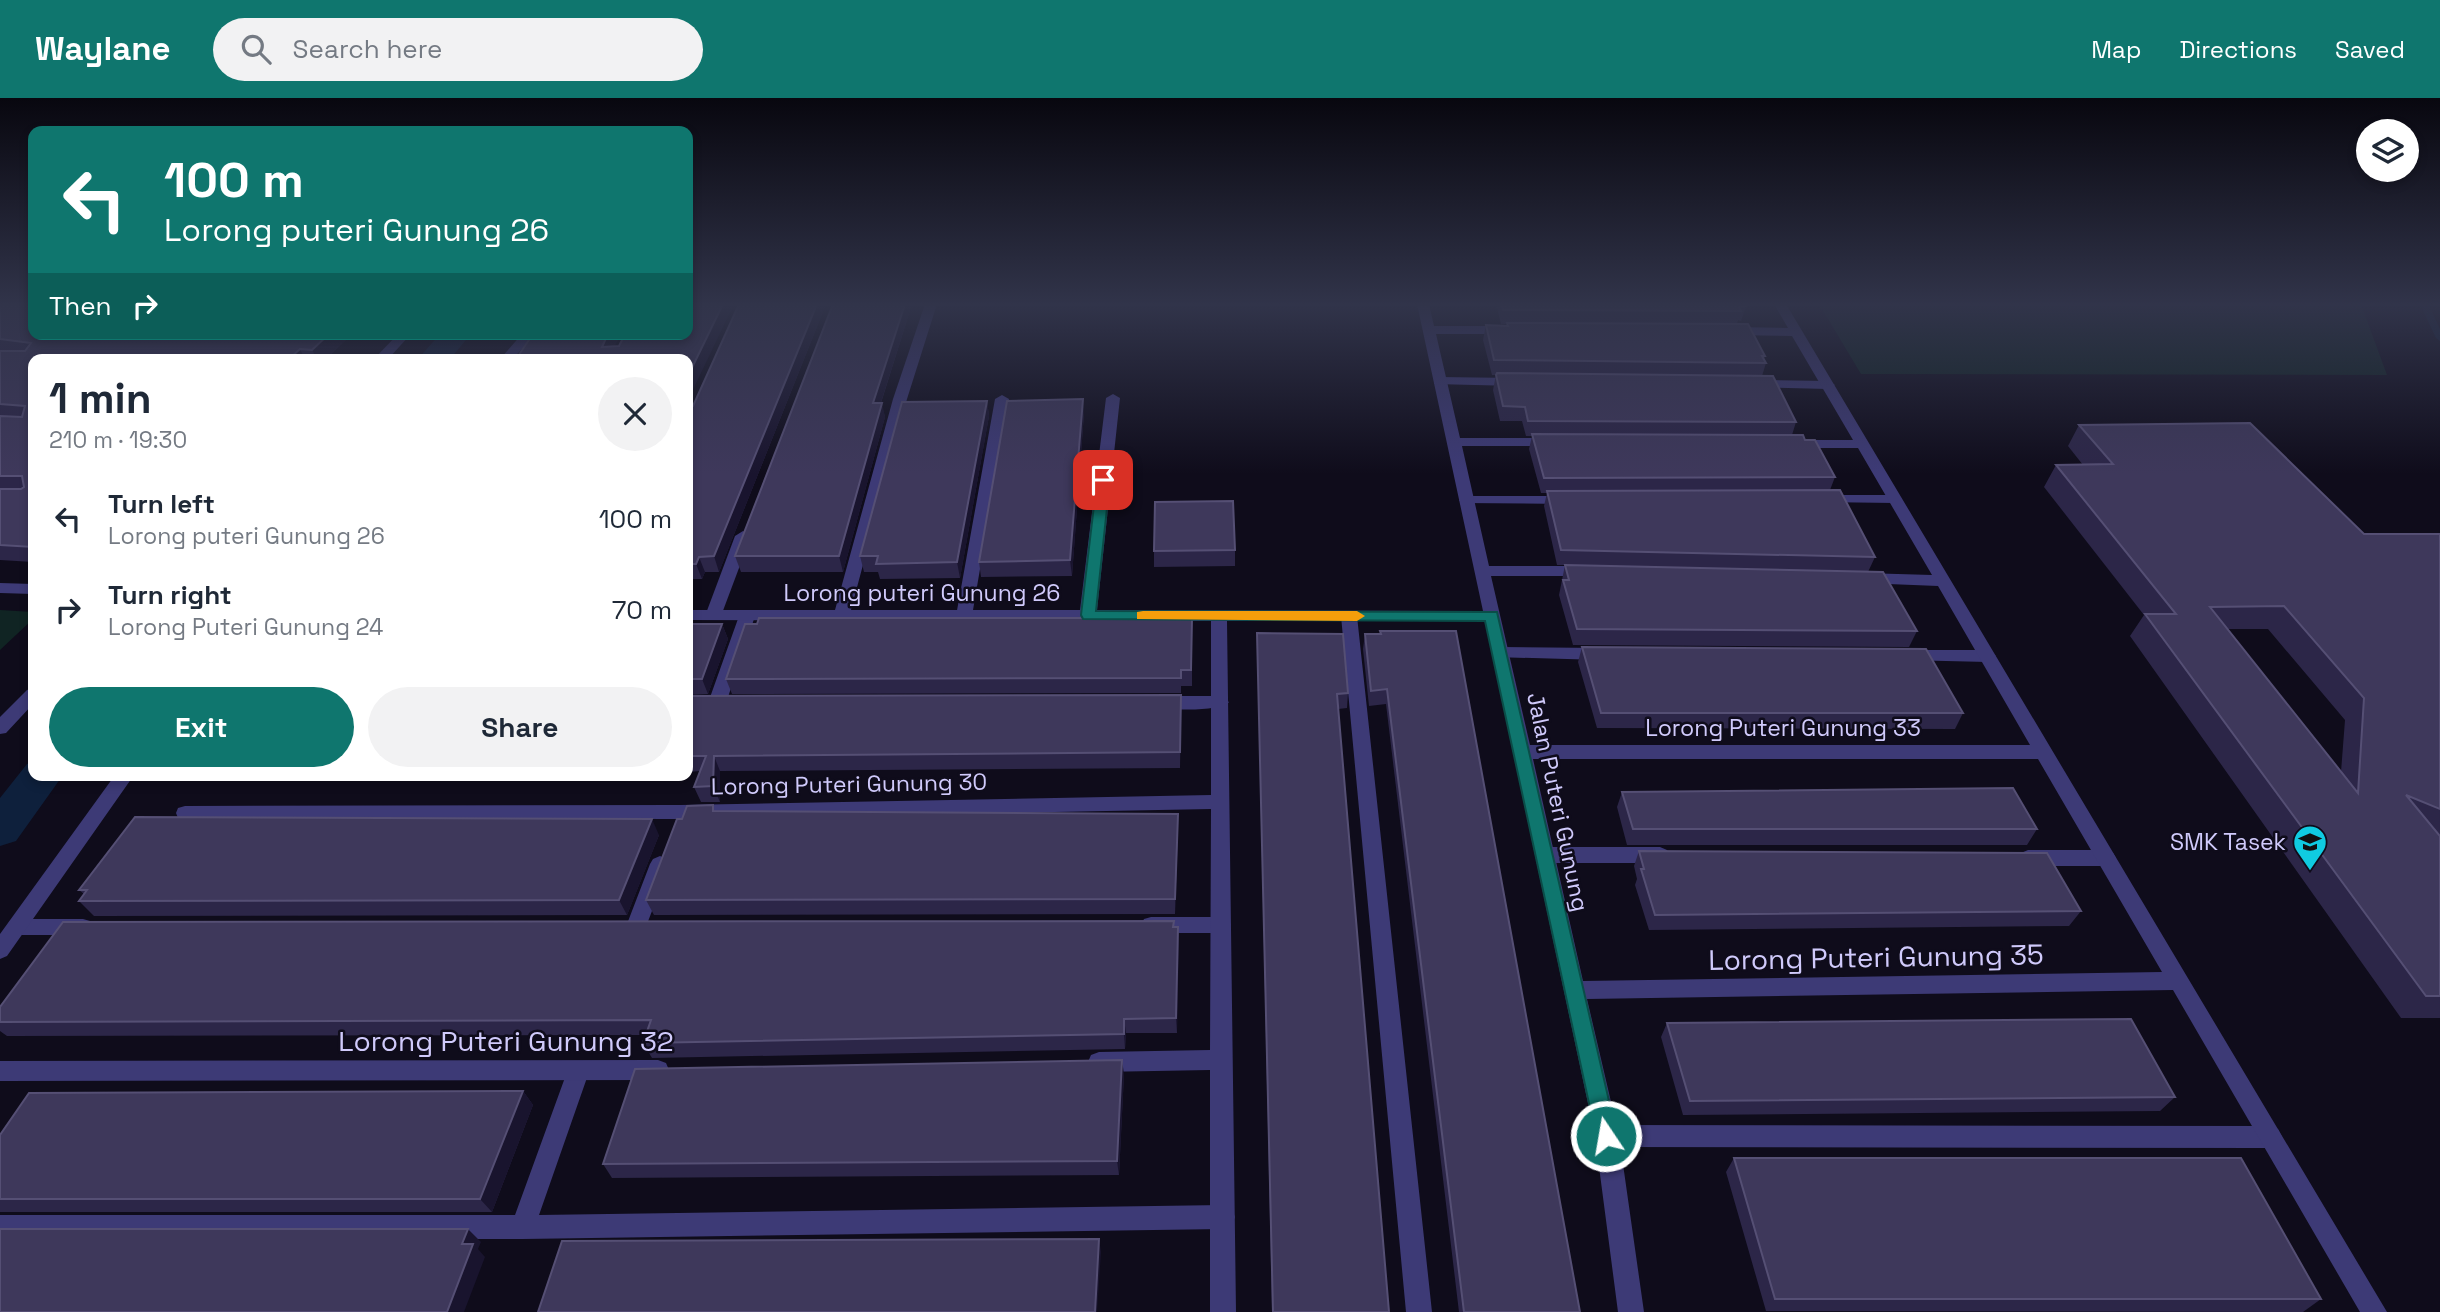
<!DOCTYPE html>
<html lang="en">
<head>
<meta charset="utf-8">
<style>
  :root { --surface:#fff; --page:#f2f2f3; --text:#1f2937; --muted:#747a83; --accent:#0f766e }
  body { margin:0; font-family:"Space Grotesk",sans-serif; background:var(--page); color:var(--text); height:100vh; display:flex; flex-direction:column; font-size:26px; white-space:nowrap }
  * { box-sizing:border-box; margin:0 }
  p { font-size:23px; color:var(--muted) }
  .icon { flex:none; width:38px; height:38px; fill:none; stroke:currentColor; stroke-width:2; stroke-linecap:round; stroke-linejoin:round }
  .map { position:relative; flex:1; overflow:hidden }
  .side { position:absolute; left:28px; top:256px; width:665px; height:427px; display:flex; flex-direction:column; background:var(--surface); border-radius:14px; box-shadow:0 4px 10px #0003 }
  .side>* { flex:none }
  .banner { position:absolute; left:28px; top:28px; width:665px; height:214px; border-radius:14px; box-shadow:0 4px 10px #0003; background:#0f766e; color:#fff; overflow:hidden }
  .fabs { position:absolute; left:2356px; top:21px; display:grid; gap:14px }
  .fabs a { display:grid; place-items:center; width:63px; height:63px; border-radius:50%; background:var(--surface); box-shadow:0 4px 10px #0003; font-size:35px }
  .pin { position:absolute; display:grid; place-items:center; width:60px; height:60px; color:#fff; margin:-30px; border-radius:14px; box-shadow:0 4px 10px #0006 }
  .me { position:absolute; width:77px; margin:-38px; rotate:348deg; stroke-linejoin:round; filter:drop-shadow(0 0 5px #0008) }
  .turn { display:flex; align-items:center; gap:24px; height:147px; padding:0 21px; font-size:32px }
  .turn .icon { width:91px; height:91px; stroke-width:2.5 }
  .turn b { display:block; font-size:49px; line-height:60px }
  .then { display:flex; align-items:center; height:66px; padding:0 21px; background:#0003; gap:14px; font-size:26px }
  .round { display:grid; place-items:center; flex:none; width:74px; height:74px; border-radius:37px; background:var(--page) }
  .overview { display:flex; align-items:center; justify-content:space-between; height:119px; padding:0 21px }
  h1 { font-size:42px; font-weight:700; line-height:52px }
  .button { display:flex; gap:14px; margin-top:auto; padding:14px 21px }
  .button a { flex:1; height:80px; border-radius:42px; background:var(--accent); color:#fff; font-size:28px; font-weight:700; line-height:80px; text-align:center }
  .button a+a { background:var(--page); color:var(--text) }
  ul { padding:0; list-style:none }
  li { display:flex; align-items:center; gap:21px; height:91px; padding:0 21px }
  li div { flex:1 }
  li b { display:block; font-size:26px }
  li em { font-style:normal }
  header { display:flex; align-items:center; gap:42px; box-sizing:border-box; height:98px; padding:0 35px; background:var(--accent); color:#fff }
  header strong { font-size:33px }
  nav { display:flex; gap:38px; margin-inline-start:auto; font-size:24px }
  .search { width:490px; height:63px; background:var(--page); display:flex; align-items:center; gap:18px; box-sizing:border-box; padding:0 24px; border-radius:38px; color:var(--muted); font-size:26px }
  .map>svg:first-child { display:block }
  .green { fill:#102423 }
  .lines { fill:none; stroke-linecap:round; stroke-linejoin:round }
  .stream { fill:#0e203c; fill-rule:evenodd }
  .canal { fill:#0e203c; fill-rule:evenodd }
  .lane { fill:#3d3a76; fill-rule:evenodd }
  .street { fill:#3d3a76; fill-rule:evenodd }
  .wall { fill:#2c2648; fill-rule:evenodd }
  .shaded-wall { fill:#19142e }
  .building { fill:#3e385b; stroke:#554f74; stroke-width:2; fill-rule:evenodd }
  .route { fill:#0f766e; stroke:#0a4d48; stroke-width:2 }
  .slow { fill:#f59e0b }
  .labels { text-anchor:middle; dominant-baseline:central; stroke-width:5; stroke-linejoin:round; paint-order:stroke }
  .street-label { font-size:23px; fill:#d0cafb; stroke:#0f0c1b }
  .poi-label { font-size:23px; fill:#d0cafb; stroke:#0f0c1b; text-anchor:end }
  .near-street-label { font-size:28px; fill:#d0cafb; stroke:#0f0c1b }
</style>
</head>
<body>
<header>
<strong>Waylane</strong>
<div class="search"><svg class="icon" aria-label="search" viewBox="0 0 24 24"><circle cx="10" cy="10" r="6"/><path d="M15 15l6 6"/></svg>Search here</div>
<nav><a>Map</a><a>Directions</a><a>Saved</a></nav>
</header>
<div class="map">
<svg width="2440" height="1214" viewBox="0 0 2440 1214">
  <rect width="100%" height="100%" fill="#0f0c1b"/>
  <!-- green -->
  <path class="green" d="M1819,206H2361L2387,277L1861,276Z
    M0,512L33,514V521L0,552Z"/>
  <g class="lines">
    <!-- stream -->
    <path class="stream" d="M2420,206H2428L2440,231V243L2436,240Z"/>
    <!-- canal -->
    <path class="canal" d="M440,236H471L450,261H418Z
      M33,664V677H63L16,743L0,748V700L27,666Z"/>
    <!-- lane -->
    <path class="lane" d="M1439,279L1516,280L1523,284L1516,288L1434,286V280Z
      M1754,282L1828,283L1835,287L1828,291L1749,289V283Z
      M1002,297L1009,301L972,518L964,523L956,518L995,301Z
      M1823,397H1895L1902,401L1895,405L1818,404L1816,401Z
      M1466,398H1567L1574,402L1567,406L1461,405L1459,402Z
      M743,433L751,438L721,518L719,522H707L705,518L735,438Z
      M747,513L755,518L726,605L723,609H711L708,605L739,518Z
      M1349,513L1357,518L1432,1214H1406L1341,518Z
      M1500,549L1601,550L1609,556L1601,562L1494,559L1492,555L1494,551Z
      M1909,552H1988L1996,558L1988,564L1903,562L1901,558L1903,554Z
      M1157,598H1220L1229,604C1222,614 1155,614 1148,604Z
      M1545,749H1660L1667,752L1670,757L1667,762L1660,765H1545L1538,762L1535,757L1538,752Z
      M2028,752H2106L2113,755L2116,760L2113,765L2106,768H2028L2021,765L2018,760L2021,755Z
      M660,758L667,761L670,766L647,826L644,832L637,834L630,832L627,826L650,766L653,761Z
      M1151,819H1221L1228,821L1231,827L1228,833L1221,835H1151L1144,833L1141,827L1144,821Z
      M17,821H83L90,823L93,829L90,835L83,837H17L10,835L7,829L10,823Z
      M578,964L586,967L589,974L539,1117L1223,1107L1232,1111L1235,1119L1232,1127L1223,1131L523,1141H0V1117H515L567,974L570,967Z
      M1607,1027L2270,1028L2278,1031L2282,1039L2278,1047L2270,1050L1607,1049L1599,1046L1595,1038L1599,1030Z"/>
    <!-- street -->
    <path class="street" d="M925,206H937L907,301L851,512H1080L1106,300L1113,296L1120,300L1097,512L1483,513L1417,206H1429L1434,228H1509L1515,232L1509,236H1436L1460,340H1554L1561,344L1554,348H1462L1489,468H1587L1595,473L1587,478H1491L1530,647H2030L1938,488L1863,485L1855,480L1863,475L1932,477L1858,350H1796L1789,346L1796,342H1853L1792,238L1729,237L1723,233L1729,229L1788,230L1774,206H1786L2387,1214H2360L2173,892L1587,901L1619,1038L1644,1214H1618L1595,1038L1485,523H1227L1236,1214H1210V972L1099,974L1091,971L1088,964L1091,957L1099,954L1210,952L1211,711L680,721L178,720L176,715L178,710L185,708L680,707L1211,697V523L688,522V512H835L893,301ZM1533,661H2038L2162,874L1583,883Z
      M398,236H411L388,261H374Z
      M522,236H535L513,261H500Z
      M0,485L33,486V496L0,495Z
      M33,590V606L6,635L0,636V619L27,592Z
      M115,677H134L7,858L0,861V836Z
      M658,962L666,965L669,972L666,979L658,982L0,983V963Z"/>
  </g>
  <!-- wall -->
  <path class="wall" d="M0,206L352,236L326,261H33V464L0,462Z
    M739,206H826L719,474H705L702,481H688V311L693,308Z
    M833,206H912L881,305L885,319L843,474H741L735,458Z
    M1496,206H1745L1746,208L1741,223L1738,222L1737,226L1765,258L1764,262L1766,265L1762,278L1796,324L1792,337L1805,342L1835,379L1830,392L1875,459L1868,474L1917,533L1909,549L1573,547L1559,497L1565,467H1557L1544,408L1547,395H1541L1529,351L1532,338H1526L1522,323H1500L1493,292L1496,277H1492L1483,242L1486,227L1507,228V226H1501Z
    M987,303L989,318L960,480L880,481L878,474H864L860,458Z
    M1084,315L1072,478L981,479L979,464Z
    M2079,327L2364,436H2440V920H2401L2130,538L2144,517L2044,389L2056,367H2083L2068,348ZM2228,531H2268L2345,622L2341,674Z
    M1235,452V468L1154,469V453Z
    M1192,520V588H1181V595L732,596L726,581Z
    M688,526H722L728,541L708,596L688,597Z
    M1380,533L1580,1214H1459L1386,606L1369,608L1363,551L1365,536H1380Z
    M1257,535L1348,595L1347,610L1338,611L1389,1214H1272Z
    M1582,549L1963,615L1955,631L1597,630L1578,564Z
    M688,598L1181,613L1180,670L720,673V704H701L694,689L700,673L688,674Z
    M1622,694L2037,731L2027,747H1627L1617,709Z
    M716,713L1178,716V731L1175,816L654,817L646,802L682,721Z
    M659,737L627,817L94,818L79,803L84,796L79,792Z
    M1639,753L2081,813L2069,828L1649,832L1635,787L1637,781L1634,768Z
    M1178,829L1177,935H1126L1125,951L652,960L643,945L646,937L7,938L0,933V909Z
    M1667,925L2175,999L2160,1013L1683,1017L1661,939Z
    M1124,976L1119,1077L612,1080L603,1066Z
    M523,993L533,1007L492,1114H0V1037Z
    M1734,1060L2321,1201L2303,1214L1766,1213L1726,1074Z"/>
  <!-- shaded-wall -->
  <path class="shaded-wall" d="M723,206H734L688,302V278Z
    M817,206H826L719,474L714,458Z
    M905,206H912L876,320L873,305Z
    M329,236H352L326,261H317L312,252Z
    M608,236H621L608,261L602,249Z
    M300,251L305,261H289Z
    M1083,301L1084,315L1072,478L1070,462Z
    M987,303L989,318L960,480L957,464Z
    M882,305L885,319L843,474L839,458Z
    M699,459L705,474L702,481L696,466Z
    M722,526L728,541L708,596L702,581Z
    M714,658L720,673V704L713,688Z
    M1178,716V731L1175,816V801Z
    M652,721L659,737L627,817L619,802Z
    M1178,829L1179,844L1177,935L1176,920Z
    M1124,921L1126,935L1125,951L1124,936Z
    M1122,962L1124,976L1119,1077L1117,1063Z
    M523,993L533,1007L492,1114L480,1101Z
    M468,1131L481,1144L478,1151L485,1159L464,1214H447L462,1146Z
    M1099,1141L1101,1154L1097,1214H1095Z"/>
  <!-- building -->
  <path class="building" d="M0,206H33V236H329L312,252L300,251L289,261H33V449L0,447V391H21L24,389L22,378H0V318L22,319L25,308L0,306V253H25L31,245L0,241Z
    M688,206H723L688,278V261H516L533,236H608L602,249L619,248L625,236H688Z
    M739,206H817L714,458L699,459L696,466H688V311L693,308Z
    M833,206H905L873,305H882L839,458H735Z
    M1502,206H1745L1746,208H1739L1741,213L1503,212Z
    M1507,225L1748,226L1765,258H1762L1766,265L1494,262L1486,227L1508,228Z
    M1497,275L1773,278L1796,324L1528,323L1525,309L1503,308L1496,277Z
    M1083,301L1070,462L979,464L1007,303Z
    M987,303L957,464L876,466L878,458H860L902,304Z
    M2250,325L2364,436H2440V711L2406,697L2440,738V898H2426L2145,516H2176L2056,367L2113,366L2079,327ZM2284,508L2364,600L2358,695L2210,509Z
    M1532,336L1803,337L1805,342H1815L1835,379L1544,380Z
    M1840,392L1875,459L1561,452L1547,393Z
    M1233,403L1235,452L1154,453L1155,404Z
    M1565,467L1883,474L1917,533L1577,531L1563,482H1569Z
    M759,520H1192L1191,572H1181V580L726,581L745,526H757Z
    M688,526H722L702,581H688Z
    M1380,533H1456L1580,1214H1464L1387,591L1371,593L1365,536H1381Z
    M1257,535L1343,536L1348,595L1337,596L1389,1214H1273Z
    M1582,549L1926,551L1963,615H1601Z
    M1181,597L1180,654L714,658L713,688L694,689L706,658H688V598Z
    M2013,690L2037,731H1633L1622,694Z
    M713,707V713L1178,716L1175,801L646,802L677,721H682L687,708Z
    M135,719L652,721L619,802L79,803L87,792H79Z
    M1639,753L2047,755L2081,813L1655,817L1641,771H1644Z
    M1174,823L1173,829H1178L1176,920L1124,921V936L643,945L651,922L0,924V909L63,824Z
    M2131,921L2175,999L1690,1003L1667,925Z
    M1122,962L1117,1063L603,1066L635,971Z
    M523,993L480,1101H0V1037L29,995Z
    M1734,1060H2241L2321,1201H1775Z
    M0,1131H468L462,1146H473L447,1214H0Z
    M1099,1141L1095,1214H538L562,1143Z"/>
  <!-- sky -->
  <linearGradient id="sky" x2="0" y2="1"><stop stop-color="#08070f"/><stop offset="0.55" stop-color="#31344a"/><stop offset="1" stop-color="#31344a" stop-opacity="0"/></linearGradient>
  <rect width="2440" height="376" fill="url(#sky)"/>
  <!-- route -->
  <path class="route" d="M1103,378L1110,382L1096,513L1497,514L1617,1038L1614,1045L1606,1048L1599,1045L1596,1038L1485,523L1083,521L1081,517L1097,382Z"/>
  <!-- slow -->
  <path class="slow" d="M1143,513H1357L1365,518L1357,523L1137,521V514Z"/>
  <!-- icons -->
  <defs>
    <g id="school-pin" transform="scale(1.75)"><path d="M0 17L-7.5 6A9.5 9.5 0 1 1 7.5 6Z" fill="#10cbe1" stroke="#0f0c1b"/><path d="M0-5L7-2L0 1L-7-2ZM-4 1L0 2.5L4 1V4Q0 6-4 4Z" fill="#111"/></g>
  </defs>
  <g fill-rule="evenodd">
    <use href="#school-pin" x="2310" y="744"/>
  </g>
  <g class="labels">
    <!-- street labels -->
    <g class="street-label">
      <text x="922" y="495">Lorong puteri Gunung 26</text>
      <text x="1783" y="630">Lorong Puteri Gunung 33</text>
      <text transform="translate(849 686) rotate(-1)">Lorong Puteri Gunung 30</text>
      <text transform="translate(1558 704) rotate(78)">Jalan Puteri Gunung</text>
    </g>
    <!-- poi labels -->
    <g class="poi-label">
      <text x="2286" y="744">SMK Tasek</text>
    </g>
    <!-- near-street labels -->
    <g class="near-street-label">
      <text transform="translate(1876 859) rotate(-1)">Lorong Puteri Gunung 35</text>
      <text x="506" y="943">Lorong Puteri Gunung 32</text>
    </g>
  </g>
</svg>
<div class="fabs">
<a><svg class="icon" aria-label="layers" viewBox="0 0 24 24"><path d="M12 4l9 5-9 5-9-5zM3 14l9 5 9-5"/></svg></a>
</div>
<div class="pin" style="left:1103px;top:382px;background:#d93025"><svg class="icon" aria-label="arrive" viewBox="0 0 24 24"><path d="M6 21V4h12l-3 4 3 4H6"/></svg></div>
<svg class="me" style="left:1606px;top:1038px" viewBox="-20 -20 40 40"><circle r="17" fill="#0f766e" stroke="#fff" stroke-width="3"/><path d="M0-11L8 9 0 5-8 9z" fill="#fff"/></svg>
<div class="banner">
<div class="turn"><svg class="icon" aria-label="left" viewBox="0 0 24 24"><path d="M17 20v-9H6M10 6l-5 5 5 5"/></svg><div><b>100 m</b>Lorong puteri Gunung 26</div></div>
<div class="then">Then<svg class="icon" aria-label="right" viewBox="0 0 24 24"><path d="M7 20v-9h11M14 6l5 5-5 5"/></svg></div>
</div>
<section class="side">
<div class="overview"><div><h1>1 min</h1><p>210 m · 19:30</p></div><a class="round"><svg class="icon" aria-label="close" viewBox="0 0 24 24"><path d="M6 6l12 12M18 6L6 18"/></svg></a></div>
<ul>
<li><svg class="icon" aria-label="left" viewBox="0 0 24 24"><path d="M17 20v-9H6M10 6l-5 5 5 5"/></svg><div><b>Turn left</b><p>Lorong puteri Gunung 26</p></div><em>100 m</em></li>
<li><svg class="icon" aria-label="right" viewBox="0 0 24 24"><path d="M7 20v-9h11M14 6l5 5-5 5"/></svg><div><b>Turn right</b><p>Lorong Puteri Gunung 24</p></div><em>70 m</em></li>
</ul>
<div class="button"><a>Exit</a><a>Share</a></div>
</section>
</div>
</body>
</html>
